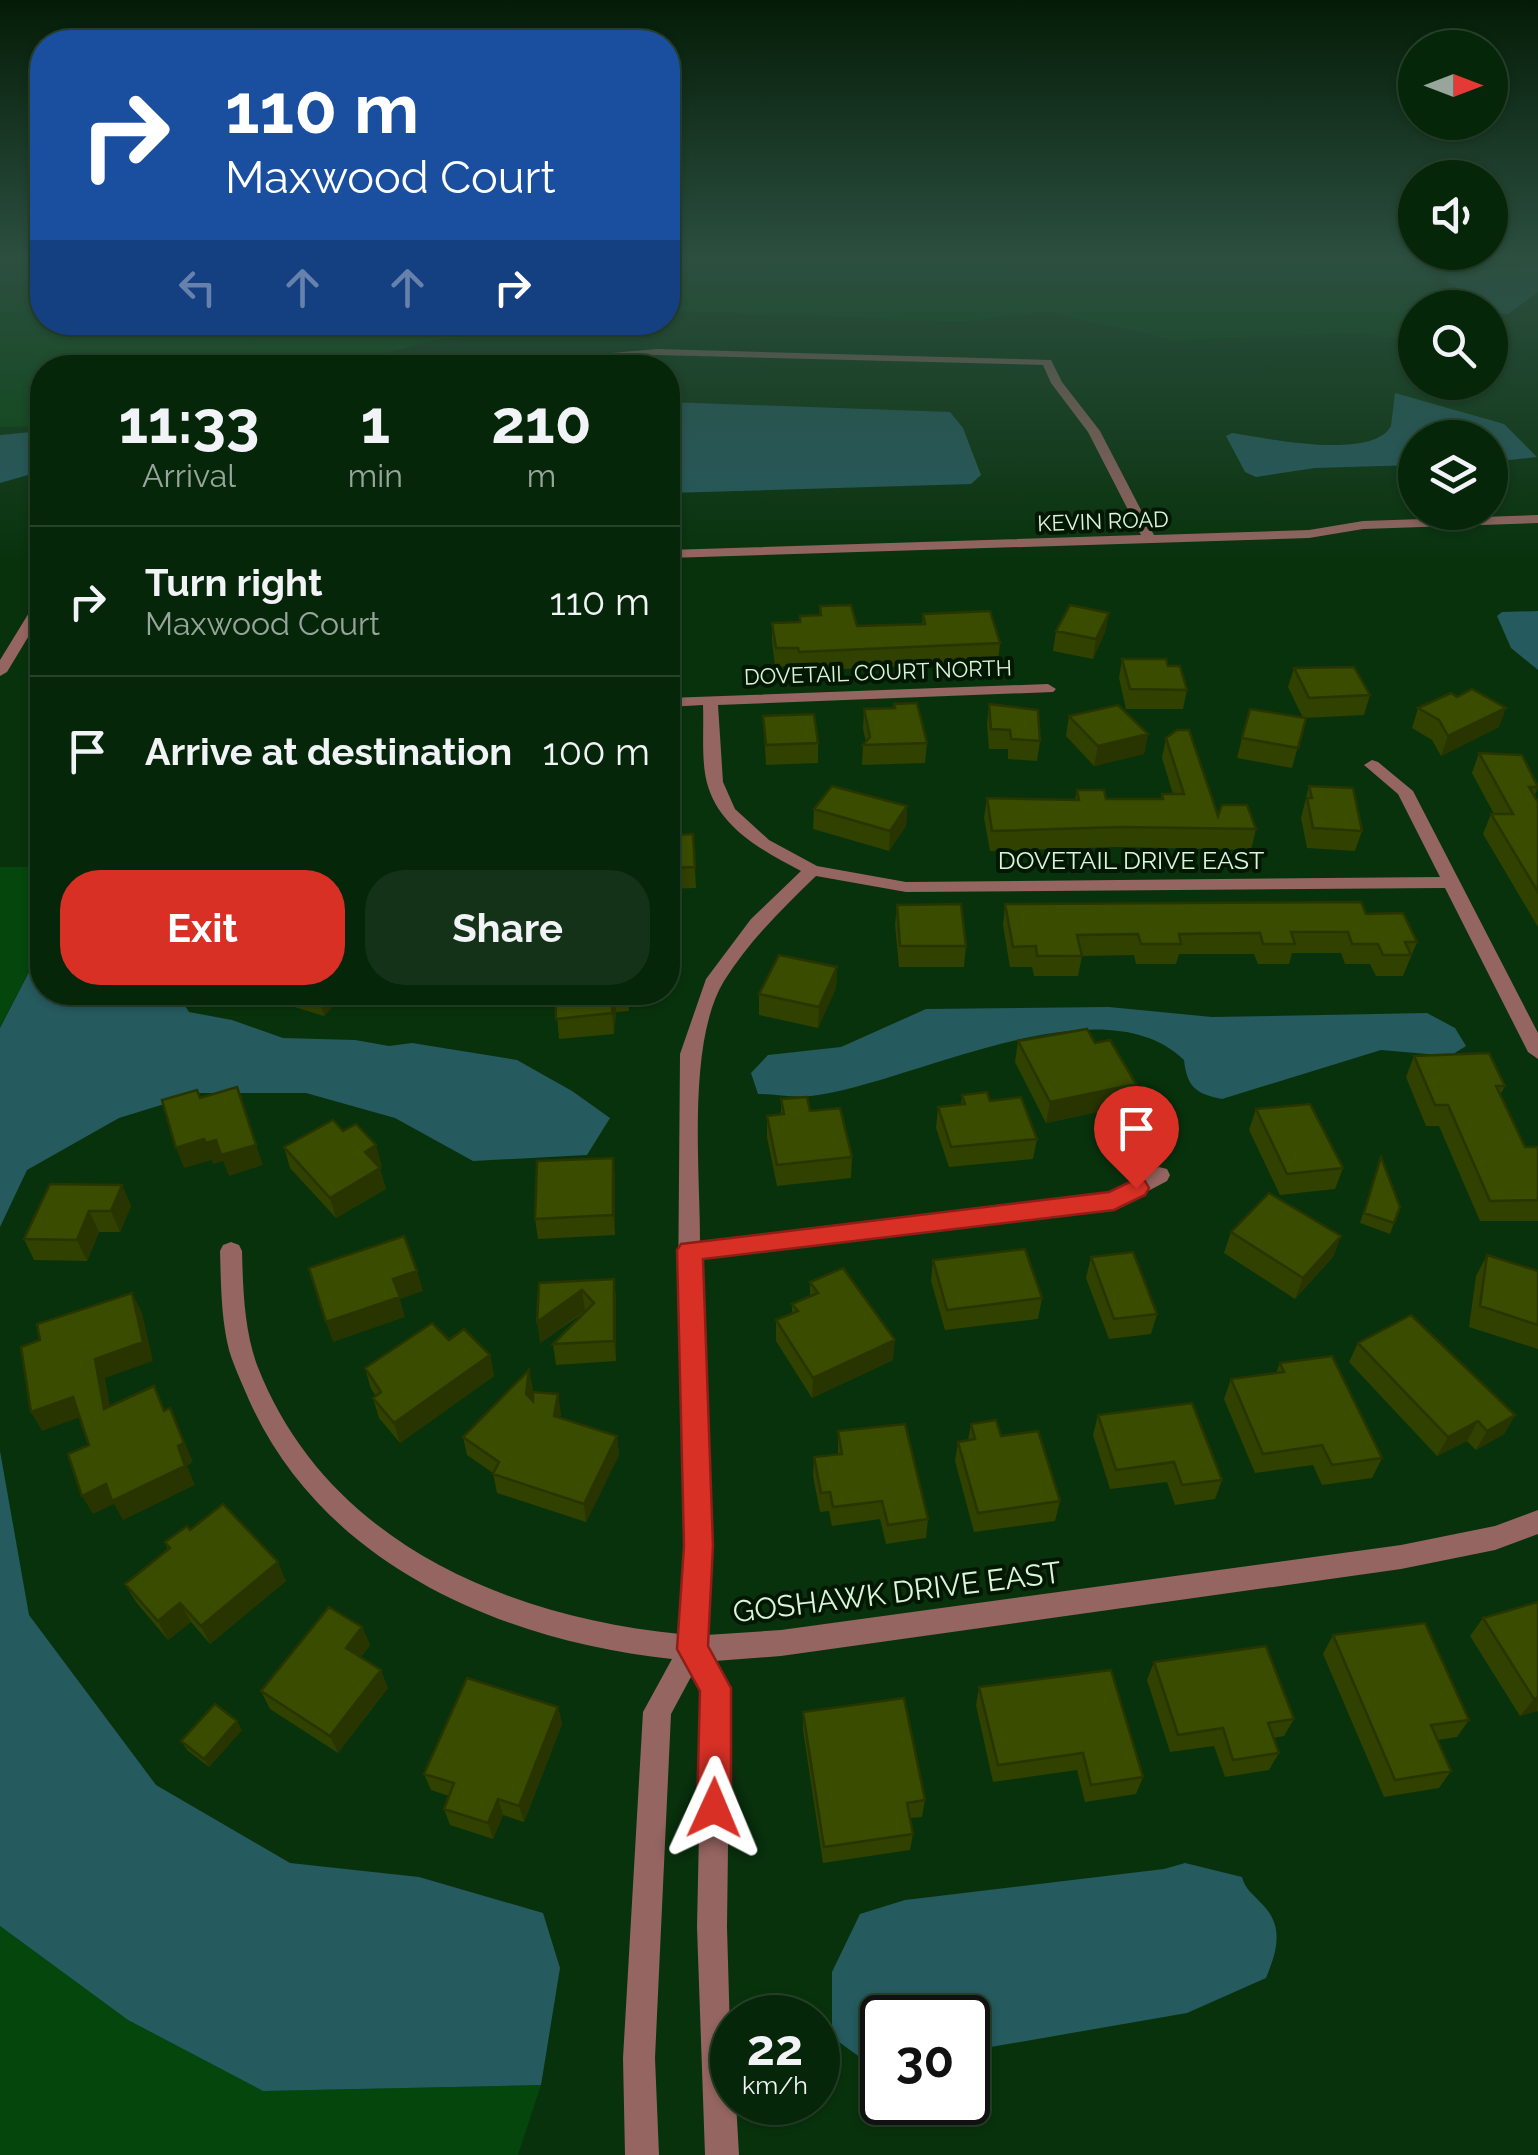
<!DOCTYPE html>
<html lang="en">
<head>
<meta charset="utf-8">
<style>
  :root { --surface:#062609; --page:#143217; --text:#f1f3f6; --muted:#98a59c; --line:#27432a; --accent:#d93025 }
  body { margin:0; font-family:Raleway,sans-serif; background:var(--page); color:var(--text); height:100vh; display:flex; flex-direction:column; font-size:38px; white-space:nowrap }
  * { box-sizing:border-box; margin:0 }
  p { font-size:32px; color:var(--muted) }
  .icon { flex:none; width:55px; height:55px; fill:none; stroke:currentColor; stroke-width:2; stroke-linecap:round; stroke-linejoin:round }
  .map { position:relative; flex:1; overflow:hidden }
  .drawer { position:absolute; left:30px; top:355px; width:650px; height:650px; display:flex; flex-direction:column; background:var(--surface); border-radius:40px; box-shadow:0 2px 8px #0004,0 0 0 2px var(--line) }
  .drawer>* { flex:none }
  .guide { position:absolute; left:30px; top:30px; width:650px; height:305px; border-radius:40px; box-shadow:0 2px 8px #0004,0 0 0 2px var(--line); background:#1a4fa0; color:#fff; overflow:hidden }
  .needle { width:65px; rotate:90deg }
  .controls { position:absolute; left:1398px; top:30px; display:grid; gap:20px }
  .controls a { display:grid; place-items:center; width:110px; height:110px; border-radius:50%; background:var(--surface); box-shadow:0 2px 8px #0004,0 0 0 2px var(--line); font-size:50px }
  .speed { position:absolute; left:710px; top:1995px; display:flex; gap:20px; font-size:50px; font-weight:700; text-align:center }
  .speed>* { display:grid; place-content:center; width:130px; height:130px; border-radius:50%; background:var(--surface); box-shadow:0 2px 8px #0004,0 0 0 2px var(--line); line-height:1 }
  .speed small { font-size:25px; font-weight:400 }
  .speed .limit { border:5px solid #111; border-radius:15px; background:#fff; color:#111 }
  .pin { position:absolute; display:grid; place-items:center; width:85px; height:85px; color:#fff; margin:-102px -42px; border-radius:50% 50% 50% 0; rotate:-45deg; box-shadow:0 0 10px #0007 }
  .pin .icon { rotate:45deg }
  .me { position:absolute; width:110px; margin:-55px; rotate:1deg; stroke-linejoin:round; filter:drop-shadow(0 0 8px #0008) }
  .turn { display:flex; align-items:center; gap:35px; height:210px; padding:0 30px; font-size:45px }
  .turn .icon { width:130px; height:130px; stroke-width:2.5 }
  .turn b { display:block; font-size:70px; line-height:85px }
  .lanes { display:flex; align-items:center; height:95px; padding:0 30px; background:#0003; justify-content:center; gap:50px; direction:ltr }
  .lanes .off { opacity:.35 }
  .eta { display:flex; justify-content:space-evenly; align-items:center; height:170px; text-align:center }
  .eta b { font-size:60px; font-weight:700; line-height:70px }
  .button { display:flex; gap:20px; margin-top:auto; padding:20px 30px }
  .button a { flex:1; height:115px; border-radius:40px; background:var(--accent); color:#fff; font-size:40px; font-weight:700; line-height:115px; text-align:center }
  .button a+a { background:var(--page); color:var(--text) }
  ul { padding:0; list-style:none }
  li { display:flex; align-items:center; gap:30px; height:150px; padding:0 30px; border-top:2px solid var(--line) }
  li div { flex:1 }
  li b { display:block; font-size:38px }
  li em { font-style:normal }
  .map>svg:first-child { display:block }
  .green { fill:#04460c }
  .water { fill:#255a5f }
  .lines { fill:none; stroke-linecap:round; stroke-linejoin:round }
  .street { fill:#956561; fill-rule:evenodd }
  .wall { fill:#314100 }
  .shaded-wall { fill:#283500 }
  .building { fill:#394c00; stroke:#283500; stroke-width:2.5 }
  .route { fill:#d93025; stroke:#8d1f18; stroke-width:2.5 }
  .labels { text-anchor:middle; dominant-baseline:central; stroke-width:8; stroke-linejoin:round; paint-order:stroke }
  .far-street-label { font-size:22px; fill:#daf6d9; stroke:#031703 }
  .street-label { font-size:25px; fill:#daf6d9; stroke:#031703 }
  .near-street-label { font-size:30px; fill:#daf6d9; stroke:#031703 }
</style>
</head>
<body>
<div class="map">
<svg width="1538" height="2155" viewBox="0 0 1538 2155">
  <rect width="100%" height="100%" fill="#08320c"/>
  <!-- green -->
  <path class="green" d="M0,261H42V322L546,323L540,333L439,339L334,367L42,368V426L0,427Z
    M668,261H1491L1432,266L1427,276L1457,307L1415,308V342L1364,333L1174,340L1047,312L960,322L668,311Z
    M42,854V947L0,1027V867H35Z
    M0,1926L128,2020L263,2091L541,2085L518,2155H0Z"/>
  <!-- water -->
  <path class="water" d="M1516,266H1538V292L1508,314L1490,312V308L1483,307L1441,276Z
    M1395,393L1504,424L1537,457L1490,462V438H1415V465L1315,468L1256,477L1245,472L1226,436L1232,433C1266,438 1372,461 1391,426Z
    M668,402L950,412L963,428L981,475L971,484L668,493Z
    M42,431V471L0,483V435Z
    M1538,611V670L1511,648L1497,616L1502,612Z
    M42,947V992L177,993L189,1012L232,1020L283,1038L355,1040L389,1046L412,1043L517,1060L572,1091L610,1118L587,1155L473,1161L395,1118L306,1093H200L119,1118L27,1170L0,1227V1028Z
    M1109,1007L1212,1017L1427,1013L1455,1028L1466,1046L1450,1056L1381,1050L1222,1099C1196,1094 1187,1087 1184,1060C1100,979 911,1084 811,1096C794,1098 775,1094 758,1094L751,1073L768,1055L841,1047L926,1009Z
    M0,1451L29,1615L156,1785L290,1863L419,1877L543,1913L560,1968L541,2085L263,2091L128,2020L0,1926Z
    M1185,1863L1242,1877C1245,1889 1253,1894 1261,1903C1285,1926 1277,1951 1266,1978L1187,2013L968,2051V2018H882V2066L875,2068L832,2037V1972L860,1914L905,1900L1164,1869Z"/>
  <g class="lines">
    <!-- street -->
    <path class="street" d="M657,349L1051,360L1062,382L1100,431L1154,535L1309,530L1363,521L1538,515V523L1363,529L1309,538L668,558V550L1141,535L1088,432L1051,383L1043,365L657,355L577,362L571,359L577,356Z
      M42,599V614L7,672L0,676V660L35,603Z
      M1048,684L1056,689L1053,692L718,705L723,782L735,809L769,840L817,866L906,882L1440,877L1398,794L1364,765L1372,760L1378,762L1413,791L1538,1033V1059L1528,1052L1445,888L906,892L816,876C782,909 749,941 724,981C687,1042 700,1169 700,1241L1110,1193L1159,1167L1167,1169L1170,1175L1167,1181L1114,1209L700,1258L712,1546L706,1635L781,1630L1401,1545L1495,1526L1538,1510V1534L1495,1550L1401,1569L781,1656L715,1661L730,1688L727,1927L732,2102H736L739,2155H705L697,1927L702,1691L692,1675L671,1714L655,2058L659,2155H625L623,2058L643,1712L672,1659C501,1641 322,1564 249,1400C242,1383 234,1367 229,1350C221,1318 221,1284 220,1251L223,1245L231,1242L239,1245L242,1251C243,1288 244,1329 257,1365C325,1541 504,1616 680,1634L686,1546L678,1299L680,1054L706,979L751,919L801,871C763,851 719,828 707,783C701,760 704,730 703,705L668,707V698Z"/>
  </g>
  <!-- wall -->
  <path class="wall" d="M820,606L857,626L922,624L923,614L1000,643L998,662L799,671L798,666L775,667L772,641V623L800,622L819,615Z
    M1109,613L1105,632L1093,659L1053,651L1056,631Z
    M1122,659L1187,690L1183,709H1126L1119,678Z
    M1294,668L1370,695L1364,715L1304,718H1306L1292,768L1237,758L1242,738L1303,718L1288,687Z
    M894,704L927,743L925,763L862,765L863,745L866,742L863,729L864,709L893,708Z
    M989,704L1040,741L1037,761L1008,759V749H989L987,724Z
    M1418,708L1499,727L1441,756L1432,740L1412,728Z
    M763,716L818,743V763L766,765Z
    M1069,716L1148,734L1144,754L1094,766L1066,736Z
    M1166,738L1218,816L1256,829L1251,850L1117,847L990,851L984,818L987,798L1075,800L1077,790L1106,799H1161L1162,794H1173L1162,758Z
    M1479,753L1538,787L1534,797L1538,802V927L1483,834L1491,814H1494L1472,773Z
    M1309,786L1362,831L1355,851L1307,848L1301,818Z
    M668,805L678,835L693,834L696,888L668,889Z
    M907,806L906,826L889,851L813,829L814,809Z
    M1005,904L1366,914L1417,942L1403,976H1376L1370,964H1345L1341,953H1292L1289,964H1258L1254,954H1179L1176,964H1136L1134,955L1082,956L1078,976H1034L1032,967H1010L1003,925Z
    M897,905L966,946L964,967H899L895,925Z
    M837,967L836,988L818,1028L759,1015V994Z
    M266,992H346L324,1016L268,999Z
    M555,992H628L629,1011L616,1012L614,1034L559,1039Z
    M1018,1041L1131,1105L1046,1123L1015,1062Z
    M1414,1056L1505,1086L1500,1095L1525,1147H1538V1221H1480L1439,1126H1426L1406,1077Z
    M962,1095L990,1101L1037,1139L1033,1159L949,1167L936,1128L938,1107L961,1105Z
    M781,1099L810,1111L852,1157L851,1178L777,1186L767,1137V1116L781,1115Z
    M1256,1109L1343,1168L1335,1189L1280,1195L1249,1130Z
    M343,1131L382,1166L379,1167L386,1189L336,1218L290,1168L284,1147Z
    M1381,1157L1394,1223L1390,1234L1360,1223Z
    M613,1158L615,1179V1235L538,1239L535,1219Z
    M122,1185L131,1206L120,1232H99L87,1261L34,1260L24,1239Z
    M1231,1232L1341,1236L1333,1257L1295,1299L1224,1253Z
    M1487,1255L1538,1271V1349L1469,1327L1476,1276Z
    M1091,1257L1157,1314L1151,1334L1109,1339L1086,1278Z
    M933,1260L1042,1298L1038,1319L945,1330L931,1281Z
    M614,1279L616,1299V1361L556,1365L553,1344L586,1311L540,1343L539,1283Z
    M810,1282L893,1360L812,1398L776,1341V1320L792,1313V1304L810,1296Z
    M449,1340L490,1355L494,1376L400,1443L379,1418L373,1398L376,1396L371,1389L365,1368Z
    M1358,1343L1515,1415L1504,1434L1476,1450L1467,1441L1437,1456L1349,1362Z
    M1280,1363L1382,1458L1372,1478L1322,1485L1313,1465L1255,1473L1224,1399L1231,1379L1276,1373Z
    M533,1389L531,1399L561,1413L560,1418L617,1436L619,1455L586,1522L497,1493L493,1473L467,1455L463,1437Z
    M1098,1415L1222,1480L1215,1499L1175,1505L1167,1482L1110,1489L1093,1435Z
    M971,1424L1001,1436L1060,1501L1055,1521L974,1532L955,1461L958,1442L968,1440Z
    M838,1431L928,1519L926,1538L886,1544L880,1519L832,1526L829,1511L820,1512L813,1476L814,1457L838,1454Z
    M190,1530L286,1581L210,1644L191,1622L168,1640L136,1602L125,1584L168,1550L165,1542Z
    M1538,1602V1712L1537,1711L1520,1716L1470,1636L1483,1618Z
    M362,1627L370,1645L361,1657L388,1688L338,1753L270,1709L261,1691Z
    M1333,1635L1469,1720L1457,1737L1438,1740L1451,1771L1439,1788L1384,1797L1323,1654Z
    M1154,1662L1294,1719L1284,1736L1273,1738L1279,1753L1269,1770L1225,1777L1214,1746L1170,1752L1147,1680Z
    M979,1687L1143,1777L1136,1794L1085,1802L1077,1770L993,1782L976,1705Z
    M558,1707L562,1724L524,1822L503,1815L493,1839L450,1825L444,1809L449,1796L431,1790L424,1774Z
    M803,1712L925,1800L922,1817L910,1818L913,1834L910,1850L823,1863L803,1730Z
    M242,1730L209,1767L187,1750L181,1741Z"/>
  <!-- shaded-wall -->
  <path class="shaded-wall" d="M1109,613L1105,632L1093,659L1096,639Z
    M1506,708L1499,727L1441,756L1448,736Z
    M1148,734L1144,754L1094,766L1098,746Z
    M907,806L906,826L889,851L890,831Z
    M837,967L836,988L818,1028L819,1007Z
    M321,992H346L324,1016L318,996Z
    M614,992L616,1012L614,1034L612,1013Z
    M1136,1084L1131,1105L1046,1123L1050,1102Z
    M204,1139L256,1145L263,1165L229,1176L223,1161L213,1164L212,1160L184,1168L176,1148Z
    M376,1145L382,1166L370,1172L365,1152Z
    M613,1158L615,1179V1235L613,1215Z
    M380,1168L386,1189L336,1218L330,1198Z
    M122,1185L131,1206L120,1232L111,1211Z
    M89,1211L99,1232L87,1261L77,1240Z
    M1341,1236L1333,1257L1295,1299L1303,1278Z
    M417,1271L423,1291L400,1299L405,1317L333,1342L326,1322L393,1279Z
    M614,1279L616,1299V1361L614,1341Z
    M582,1290L585,1310L540,1343L537,1322Z
    M132,1293L142,1313L153,1361L105,1378L114,1428L104,1409L95,1359Z
    M895,1340L893,1360L812,1398L813,1378Z
    M490,1355L494,1376L400,1443L394,1423Z
    M529,1370L533,1389L530,1413L526,1394Z
    M558,1394L561,1413L558,1435L554,1416Z
    M73,1397L83,1416L42,1431L31,1412Z
    M170,1408L193,1462L187,1466L195,1485L123,1520L114,1504L93,1514L82,1496L178,1446Z
    M1515,1415L1504,1434L1476,1450L1487,1431Z
    M1478,1421L1467,1441L1437,1456L1448,1437Z
    M617,1436L619,1455L586,1522L584,1504Z
    M278,1562L286,1581L210,1644L201,1626Z
    M180,1603L191,1622L168,1640L158,1621Z
    M362,1627L370,1645L354,1666L346,1648Z
    M381,1670L388,1688L338,1753L330,1736Z
    M1538,1697L1537,1711L1520,1716L1534,1699Z
    M558,1707L562,1724L524,1822L519,1806Z
    M237,1721L242,1730L209,1767L204,1759Z
    M498,1799L503,1815L493,1839L488,1823Z"/>
  <!-- building -->
  <path class="building" d="M851,605L857,626L925,624L923,614L990,611L1000,643L799,652L798,648H776L772,623L800,622V616L821,615L820,606Z
    M1070,605L1109,613L1096,639L1056,631Z
    M1122,659H1166L1168,666H1180L1187,690L1130,689Z
    M1354,667L1370,695L1309,698L1294,668Z
    M1472,689L1506,708L1448,736L1439,720L1418,708L1451,693L1457,697Z
    M917,703L927,743L863,745L870,737L864,709L895,708L894,704Z
    M989,704L1038,710L1040,741L1011,739L1010,730L991,729Z
    M1118,705L1148,734L1098,746L1069,716Z
    M1250,709L1306,718L1298,748L1242,738Z
    M814,714L818,743L766,745L763,716Z
    M1177,730H1189L1218,816L1222,805H1247L1256,829L1121,827L992,831L987,798L1079,800L1077,790H1104L1106,799H1163L1162,794H1184L1166,738Z
    M1479,753L1522,755L1538,787H1529L1538,802V892L1491,814H1513Z
    M832,786L907,806L890,831L814,809Z
    M1309,786L1353,788L1362,831L1313,828L1307,798H1312Z
    M668,805L678,835L693,834L695,867L668,868Z
    M1361,902L1366,914L1403,913L1417,942H1405L1411,955H1383L1378,944H1352L1348,932H1291L1295,944H1263L1260,933L1179,934L1181,944H1141L1138,934L1077,935L1082,956H1037L1036,946L1013,947L1005,904Z
    M961,904L966,946H900L897,905Z
    M779,955L837,967L819,1007L759,994Z
    M555,992H614L612,1013L556,1019Z
    M1087,1029L1095,1043L1110,1040L1136,1084L1050,1102L1018,1041Z
    M1489,1053L1505,1086H1496L1525,1147H1538V1200L1490,1201L1448,1105H1435L1414,1056Z
    M237,1087L256,1145L221,1155L216,1140L206,1143L204,1139L176,1148L162,1100L197,1090L200,1098Z
    M987,1092L990,1101L1021,1097L1037,1139L951,1147L938,1107L965,1104L962,1095Z
    M807,1097L810,1111L840,1108L852,1157L777,1165L767,1116L784,1114L781,1099Z
    M1310,1104L1343,1168L1287,1174L1256,1109Z
    M333,1120L343,1131L356,1124L376,1145L365,1152L380,1168L330,1198L284,1147Z
    M1381,1157L1400,1207L1394,1223L1364,1213Z
    M613,1158V1215L535,1219L537,1161Z
    M50,1184L122,1185L111,1211H89L77,1240L24,1239Z
    M1269,1193L1341,1236L1303,1278L1231,1232Z
    M404,1236L417,1271L393,1279L400,1297L326,1322L309,1268Z
    M1025,1249L1042,1298L947,1310L933,1260Z
    M1133,1252L1157,1314L1114,1319L1091,1257Z
    M1487,1255L1538,1271V1325L1480,1306Z
    M843,1268L895,1340L813,1378L776,1320L798,1311L792,1304L818,1293L810,1282Z
    M614,1279V1341L553,1344L594,1303L582,1290L537,1322L539,1283Z
    M132,1293L143,1342L95,1359L104,1409L154,1386L164,1411L170,1408L184,1443L178,1446L185,1466L112,1501L106,1484L82,1496L68,1454L89,1445L73,1397L31,1412L21,1347L40,1340L37,1324Z
    M1411,1315L1515,1415L1487,1431L1478,1421L1448,1437L1358,1343Z
    M432,1323L449,1340L464,1329L490,1355L394,1423L373,1398L381,1392L365,1368Z
    M1332,1356L1382,1458L1332,1465L1322,1445L1263,1454L1231,1379L1284,1372L1280,1363Z
    M529,1370L526,1394L533,1401V1392L558,1394L554,1416L617,1436L584,1504L493,1474L499,1462L463,1437Z
    M1192,1403L1222,1480L1182,1485L1174,1462L1116,1470L1098,1415Z
    M996,1420L1001,1436L1038,1431L1060,1501L978,1513L958,1442L975,1439L971,1424Z
    M905,1424L928,1519L888,1525L882,1501L833,1507L830,1492L821,1493L814,1457L842,1454L838,1431Z
    M223,1504L278,1562L201,1626L180,1603L158,1621L125,1584L170,1548L165,1542L187,1526L190,1530Z
    M1538,1602V1697L1534,1699L1483,1618Z
    M329,1607L362,1627L346,1648L381,1670L330,1736L261,1691Z
    M1425,1623L1469,1720L1431,1725L1451,1771L1395,1780L1333,1635Z
    M1266,1646L1294,1719L1268,1723L1279,1753L1233,1760L1223,1728L1178,1735L1154,1662Z
    M1111,1670L1143,1777L1091,1785L1083,1753L998,1765L979,1687Z
    M467,1678L558,1707L519,1806L498,1799L488,1823L444,1809L454,1783L424,1774Z
    M904,1698L925,1800L907,1803L913,1834L824,1847L803,1712Z
    M215,1704L237,1721L204,1759L181,1741Z"/>
  <!-- sky -->
  <linearGradient id="sky" x2="0" y2="1"><stop stop-color="#041c07"/><stop offset="0.46" stop-color="#2c4f40"/><stop offset="1" stop-color="#2c4f40" stop-opacity="0"/></linearGradient>
  <rect width="1538" height="562" fill="url(#sky)"/>
  <!-- route -->
  <path class="route" d="M1136,1179L1145,1181L1149,1188L1145,1195L1114,1210L703,1259L713,1546L708,1646L731,1688V1808L726,1819L714,1824L702,1819L697,1808L700,1691L677,1649L684,1546L677,1250L681,1244L1109,1192Z"/>
  <g class="labels">
    <!-- far-street labels -->
    <g class="far-street-label">
      <text transform="translate(1103 521) rotate(-2)">KEVIN ROAD</text>
      <text transform="translate(878 672) rotate(-2)">DOVETAIL COURT NORTH</text>
    </g>
    <!-- street labels -->
    <g class="street-label">
      <text x="1131" y="860">DOVETAIL DRIVE EAST</text>
    </g>
    <!-- near-street labels -->
    <g class="near-street-label">
      <text transform="translate(897 1592) rotate(-7)">GOSHAWK DRIVE EAST</text>
    </g>
  </g>
</svg>
<div class="controls">
<a><svg class="needle" viewBox="-14 -14 28 28"><path d="M0-13l5 13h-10z" fill="#e53935"/><path d="M0 13l5-13h-10z" fill="#98a59c"/></svg></a>
<a><svg class="icon" aria-label="sound" viewBox="0 0 24 24"><path d="M4 9h4l5-4v14l-5-4H4zM17 9q2 3 0 6"/></svg></a>
<a><svg class="icon" aria-label="search" viewBox="0 0 24 24"><circle cx="10" cy="10" r="6"/><path d="M15 15l6 6"/></svg></a>
<a><svg class="icon" aria-label="layers" viewBox="0 0 24 24"><path d="M12 4l9 5-9 5-9-5zM3 14l9 5 9-5"/></svg></a>
</div>
<div class="speed"><div>22<small>km/h</small></div><div class="limit">30</div></div>
<div class="pin" style="left:1136px;top:1188px;background:#d93025"><svg class="icon" aria-label="arrive" viewBox="0 0 24 24"><path d="M6 21V4h12l-3 4 3 4H6"/></svg></div>
<svg class="me" style="left:714px;top:1808px" viewBox="-20 -20 40 40"><path d="M0-17L14 15 0 8-14 15z" fill="#d93025" stroke="#fff" stroke-width="4"/></svg>
<div class="guide">
<div class="turn"><svg class="icon" aria-label="right" viewBox="0 0 24 24"><path d="M7 20v-9h11M14 6l5 5-5 5"/></svg><div><b>110 m</b>Maxwood Court</div></div>
<div class="lanes"><svg class="icon off" aria-label="left" viewBox="0 0 24 24"><path d="M17 20v-9H6M10 6l-5 5 5 5"/></svg><svg class="icon off" aria-label="ahead" viewBox="0 0 24 24"><path d="M12 20V5M6 11l6-6 6 6"/></svg><svg class="icon off" aria-label="ahead" viewBox="0 0 24 24"><path d="M12 20V5M6 11l6-6 6 6"/></svg><svg class="icon" aria-label="right" viewBox="0 0 24 24"><path d="M7 20v-9h11M14 6l5 5-5 5"/></svg></div>
</div>
<section class="drawer">
<div class="eta">
<div><b>11:33</b><p>Arrival</p></div>
<div><b>1</b><p>min</p></div>
<div><b>210</b><p>m</p></div>
</div>
<ul>
<li><svg class="icon" aria-label="right" viewBox="0 0 24 24"><path d="M7 20v-9h11M14 6l5 5-5 5"/></svg><div><b>Turn right</b><p>Maxwood Court</p></div><em>110 m</em></li>
<li><svg class="icon" aria-label="arrive" viewBox="0 0 24 24"><path d="M6 21V4h12l-3 4 3 4H6"/></svg><div><b>Arrive at destination</b></div><em>100 m</em></li>
</ul>
<div class="button"><a>Exit</a><a>Share</a></div>
</section>
</div>
</body>
</html>
